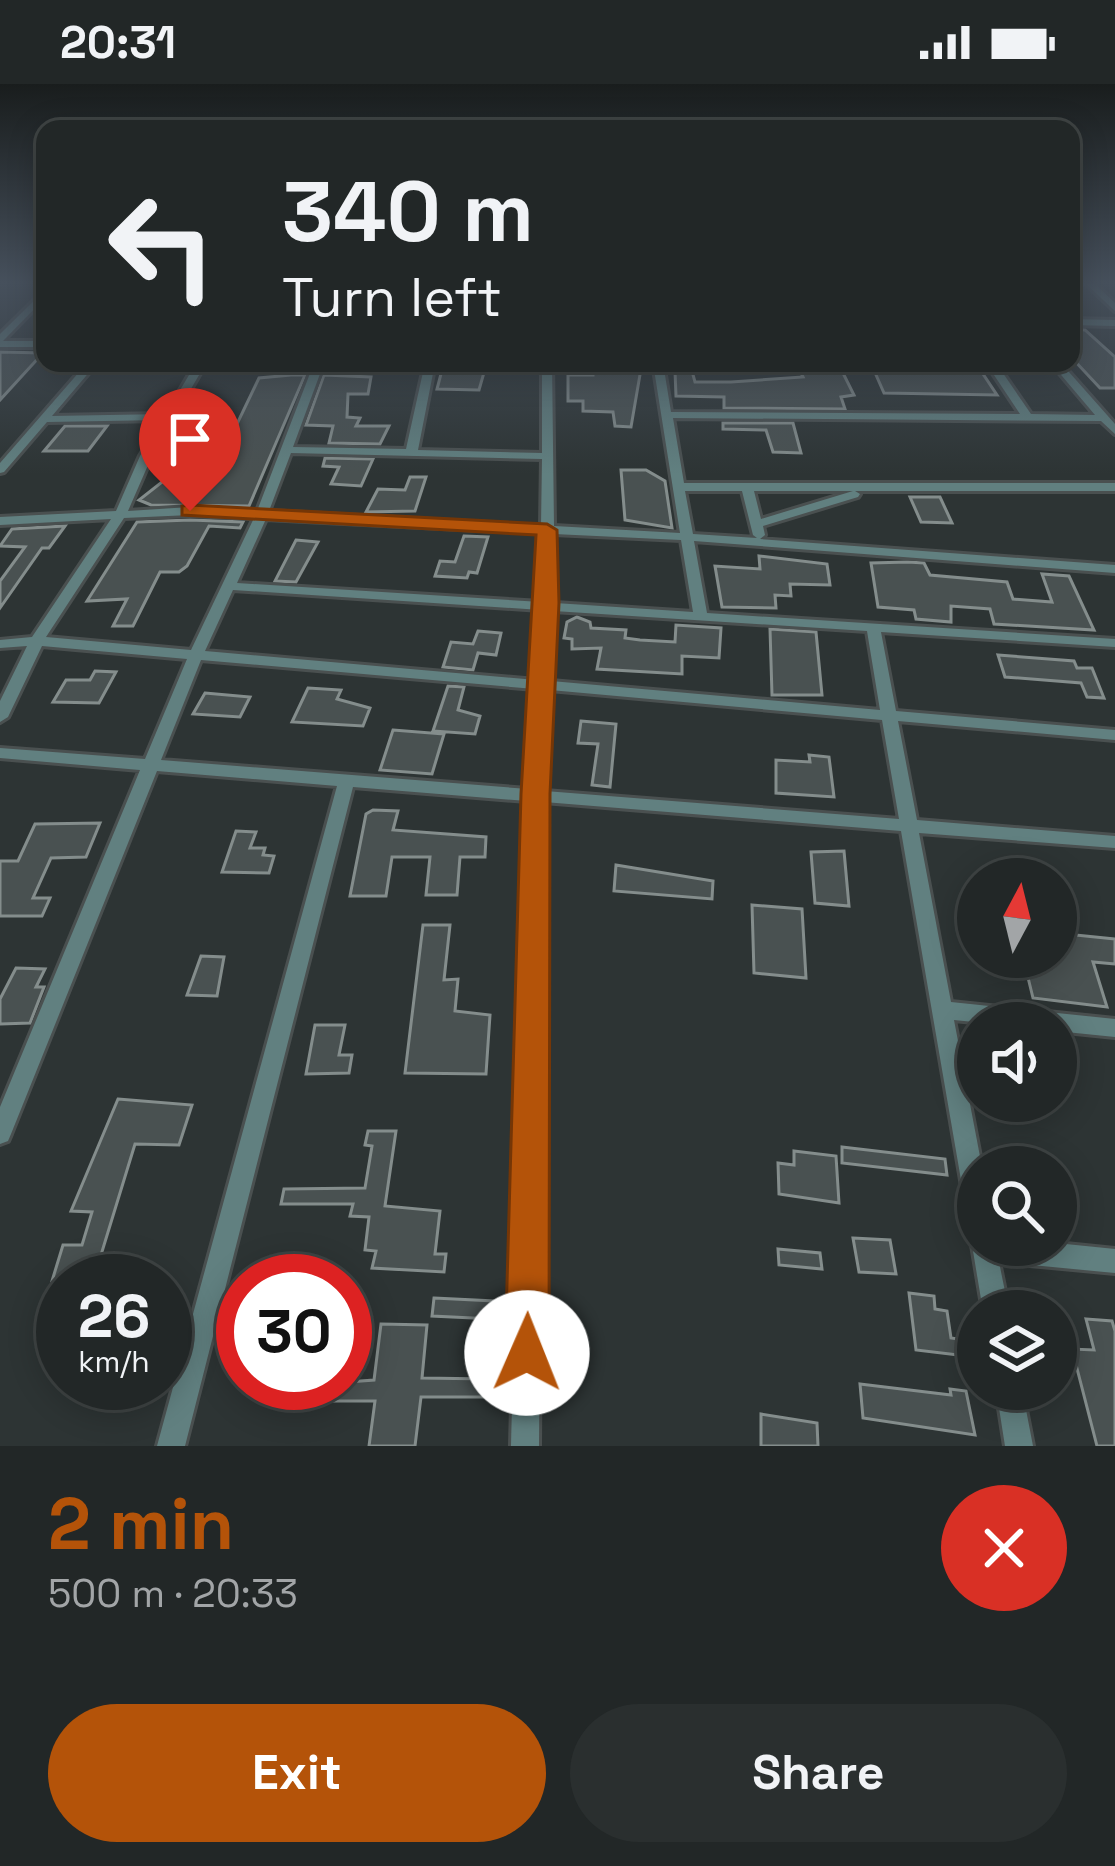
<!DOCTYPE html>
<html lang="en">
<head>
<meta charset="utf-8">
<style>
  :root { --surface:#222727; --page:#2a2f2f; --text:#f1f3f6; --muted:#a2a5a7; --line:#3f4444; --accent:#b45309 }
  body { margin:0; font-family:"Space Grotesk",sans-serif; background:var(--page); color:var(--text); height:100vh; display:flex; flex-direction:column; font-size:45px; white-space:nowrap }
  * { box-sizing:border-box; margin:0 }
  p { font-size:39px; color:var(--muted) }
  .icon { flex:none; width:66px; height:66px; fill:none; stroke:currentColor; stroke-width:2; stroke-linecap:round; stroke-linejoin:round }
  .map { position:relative; height:1362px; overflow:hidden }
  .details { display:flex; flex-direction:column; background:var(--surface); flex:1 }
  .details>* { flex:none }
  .guide { position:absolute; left:36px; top:36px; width:1044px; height:252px; border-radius:24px; box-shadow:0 6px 30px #0003,0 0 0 3px var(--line); background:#222727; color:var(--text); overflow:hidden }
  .needle { width:78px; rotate:7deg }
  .tools { position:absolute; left:957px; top:774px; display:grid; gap:24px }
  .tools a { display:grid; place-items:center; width:120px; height:120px; border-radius:50%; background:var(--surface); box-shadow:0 6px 30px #0003,0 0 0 3px var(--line); font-size:60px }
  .speed { position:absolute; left:36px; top:1170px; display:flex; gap:24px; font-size:60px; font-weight:700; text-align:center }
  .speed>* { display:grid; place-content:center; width:156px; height:156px; border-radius:50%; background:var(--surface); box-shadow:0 6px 30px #0003,0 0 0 3px var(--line); line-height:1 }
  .speed small { font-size:30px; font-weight:400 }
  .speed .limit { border:18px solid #d22; background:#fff; color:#111 }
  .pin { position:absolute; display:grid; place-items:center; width:102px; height:102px; color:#fff; margin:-123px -51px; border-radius:50% 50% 50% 0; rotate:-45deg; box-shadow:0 0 12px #0007 }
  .pin .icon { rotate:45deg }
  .me { position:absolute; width:132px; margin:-66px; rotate:1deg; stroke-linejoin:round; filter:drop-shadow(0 0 9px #0008) }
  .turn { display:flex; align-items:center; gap:42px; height:252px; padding:0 48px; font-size:54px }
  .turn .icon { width:156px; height:156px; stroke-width:2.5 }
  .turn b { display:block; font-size:84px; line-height:102px }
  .round { display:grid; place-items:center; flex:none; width:126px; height:126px; border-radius:63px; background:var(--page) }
  .overview { display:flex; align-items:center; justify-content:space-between; height:204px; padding:0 48px }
  h1 { font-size:72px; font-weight:800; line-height:90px; color:var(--accent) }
  .cta { display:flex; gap:24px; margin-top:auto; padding:24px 48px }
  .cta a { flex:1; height:138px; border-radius:72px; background:var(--accent); color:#fff; font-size:48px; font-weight:800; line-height:138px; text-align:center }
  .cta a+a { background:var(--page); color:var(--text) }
  .status { display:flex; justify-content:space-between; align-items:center; height:84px; padding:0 60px; background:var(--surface); direction:ltr }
  .status svg { height:33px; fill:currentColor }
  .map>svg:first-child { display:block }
  .building { fill:#495151; stroke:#848d8c; stroke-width:3 }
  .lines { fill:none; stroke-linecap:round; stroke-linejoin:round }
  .minor-casing { stroke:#4a5050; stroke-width:6 }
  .minor { fill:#618080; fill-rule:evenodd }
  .route { fill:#b45309; stroke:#753606; stroke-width:3 }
</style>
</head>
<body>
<div class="status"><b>20:31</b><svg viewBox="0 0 49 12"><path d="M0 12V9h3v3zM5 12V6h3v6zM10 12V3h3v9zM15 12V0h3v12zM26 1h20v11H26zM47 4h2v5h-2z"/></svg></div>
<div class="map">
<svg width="1115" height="1362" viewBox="0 0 1115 1362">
  <rect width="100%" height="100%" fill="#2d3434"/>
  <!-- building -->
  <path class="building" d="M1071,245L1085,246L1115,273V304H1100L1071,273Z
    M0,268L43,269L0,316Z
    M593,279H642L631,343L615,342L613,328L583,327V317H568V291H593Z
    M840,283L854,311L841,313L845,325L724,324V313L676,312L675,287H692L695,298H731L803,293L799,285Z
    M873,284H979L997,311L884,309Z
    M485,285L479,306L437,305L442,286Z
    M291,291H305L249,422L151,421L139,416L162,398H171L192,364L225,365L259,294Z
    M324,291L371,293L368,310H348L347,333L360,334L356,342H389L380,360L329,359L333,342L306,341Z
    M723,339H793L801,369L773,368L766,346L723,345Z
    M65,342H107L88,367H44Z
    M325,374L373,375L361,402L331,400L339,383L323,382Z
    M621,386H646L665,397L672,444L625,436Z
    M410,393H426L415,427L366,428L378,405L405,406Z
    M910,413H940L952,439L921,438Z
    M190,436L243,438L240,444L209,442L187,482L179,488H160L133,542H113L127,515L87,517L137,438Z
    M65,442L49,464H42L0,524V497L25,463L0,462L12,445Z
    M464,452L488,453L477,489L469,488L467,494L435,492L440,477L455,478Z
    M296,456L318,458L296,498L275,497Z
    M759,472L827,480L830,501L790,500L791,512L775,511L776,524L722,523L715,482L760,485Z
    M908,478L924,479L930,491L1007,498L1013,515L1052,518L1042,490L1069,492L1094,546L994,540L990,525L951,522V538L916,535L914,526L878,523L871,479Z
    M577,533L590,538L591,544L626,546L625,554L640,556L675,558L676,541L721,544L719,574L682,572V590L597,585L601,564L572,565V555L564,554L567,538Z
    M770,545L816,548L822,611H772Z
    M478,547L501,549L496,571L478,569L473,586L443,583L451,558L473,560Z
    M998,571L1074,577L1077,584H1092L1104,614L1087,613L1081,599L1005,593Z
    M95,587L116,588L99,619L53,618L66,596H90Z
    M448,602L464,603L458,626L480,632L475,650L433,647Z
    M308,604L341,606L337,615L370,624L363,642L292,638Z
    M205,609L250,613L240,633L193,630Z
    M581,637L616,640L610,703L592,701L598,660L578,659Z
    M393,646L444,650L432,690L380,686Z
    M809,671L829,673L834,713L776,709V676L810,678Z
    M373,726L398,727L393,746L486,753L485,773H460L457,811H426L430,773H392L386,812H350L366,730Z
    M100,739L86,773L51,774L33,814H50L42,832H0V777H18L35,740Z
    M236,747L256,748L250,764H265L263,771L274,772L269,789L222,788Z
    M844,767L849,822L815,819L811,768Z
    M616,781L713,797L712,815L614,807Z
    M752,821L802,825L806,894L754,889Z
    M423,841H450L444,896L458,895L455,927L490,931L486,990L405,989Z
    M1056,849L1115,855V880L1093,878L1107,923L1033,914L1023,873H1056Z
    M201,872L224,873L217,912L187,911Z
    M16,884L45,885L36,903H44L30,939L0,940V915Z
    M315,941H345L339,971H352L349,989L306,990Z
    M118,1015L192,1021L179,1061L135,1060L93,1197H52L63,1161H82L92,1128L71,1127Z
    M368,1047H396L385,1122L440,1127L435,1170H446L444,1188L372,1184L376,1167L365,1166L369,1133L350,1132L353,1120H281L284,1105L365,1104L372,1062L365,1061Z
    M842,1063L945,1075L947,1091L842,1079Z
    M794,1067L836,1072L839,1119L779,1110L778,1079L794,1081Z
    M853,1154L890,1156L896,1190L859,1188Z
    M778,1165L820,1169L822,1185L779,1181Z
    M909,1209L934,1212L935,1225L947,1227L951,1254L972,1257L975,1273L916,1266Z
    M434,1214L494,1217L493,1235L432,1232Z
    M1086,1235L1112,1237L1115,1247V1362H1097L1072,1265L1094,1266Z
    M381,1240L427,1241L422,1294L489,1295L487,1313H421L415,1362H369L375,1317H332L334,1299L374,1296Z
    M860,1300L951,1311L950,1305L966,1307L975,1351L863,1334Z
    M761,1330L817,1339L818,1362H761Z"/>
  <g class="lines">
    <!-- minor casing -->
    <g class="minor-casing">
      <path id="minor" d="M1085,199H1094L1115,219V227Z
        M45,206V214L3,257H45V263H0V250Z
        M1071,235L1115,236V242L1071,241Z
        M87,279H97L52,332L166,330L196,279H206L152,372L128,427L190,423L257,427L314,279H324L293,363L406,365L425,279H435L418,366L542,369V279H552L554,442L680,449L653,279H663L671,328L1020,330L986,279H996L1031,330L1095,331L1051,279H1061L1115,340V350L1101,337L673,334L684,399H1115V407H855L860,410L858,413L763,442L765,451L760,455L1115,481V489L694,457L707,529L1115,555V563L881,548L896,627L1115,646V656L898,637L917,736L1115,752V764L919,749L951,918L1115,935V953L1056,947V939H984L954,936L982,1083H978V1137L970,1133L966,1125L901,747L544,718L539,1362H511L527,717L353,703L185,1362H157L337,702L157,687L11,1050L8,1057L0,1060V1023L140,686L0,674V664L145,675L187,575L42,562L8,633L0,638V617L27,562L0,564V556L32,553L111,435L0,441V433L116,427L140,372L162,336L47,338L4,388L0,389V379ZM291,369L542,375L541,442L269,427ZM685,407H742L753,451L757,454L693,450ZM754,407H853L761,435ZM190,431L254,434L191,566L46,553L124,434ZM266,435L541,449V518L237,499ZM554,450L681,456L693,528L555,519ZM233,506L541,526L536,596L205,567ZM554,527L867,547L880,626L551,597ZM201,576L535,605L528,705L161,676ZM550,606L882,636L899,735L545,707Z
        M978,1151V1161H1056V1159L1115,1165V1189L999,1178L1009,1227H983L972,1161Z
        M996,1305H1022L1033,1362H1005Z"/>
    </g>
    <!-- minor -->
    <use href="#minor" class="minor"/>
  </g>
  <!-- sky -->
  <linearGradient id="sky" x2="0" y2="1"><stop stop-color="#191d1d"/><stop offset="0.51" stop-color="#46505c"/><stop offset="1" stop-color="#46505c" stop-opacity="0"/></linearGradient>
  <rect width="1115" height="390" fill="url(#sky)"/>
  <!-- route -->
  <path class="route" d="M190,421L547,440L557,446L559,519L550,710L549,1269L542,1284L527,1290L511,1284L505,1269L521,710L536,451L182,431V422Z"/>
</svg>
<div class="tools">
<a><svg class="needle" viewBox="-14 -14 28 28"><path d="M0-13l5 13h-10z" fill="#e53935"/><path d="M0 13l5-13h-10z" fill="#a2a5a7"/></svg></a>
<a><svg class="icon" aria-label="sound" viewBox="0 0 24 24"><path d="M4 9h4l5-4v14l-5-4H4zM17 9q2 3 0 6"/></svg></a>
<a><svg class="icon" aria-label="search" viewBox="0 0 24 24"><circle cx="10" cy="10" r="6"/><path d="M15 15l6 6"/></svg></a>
<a><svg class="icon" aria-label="layers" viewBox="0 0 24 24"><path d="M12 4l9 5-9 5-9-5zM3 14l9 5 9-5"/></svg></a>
</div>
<div class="speed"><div>26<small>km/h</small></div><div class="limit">30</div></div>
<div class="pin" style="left:190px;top:427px;background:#d93025"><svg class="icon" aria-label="arrive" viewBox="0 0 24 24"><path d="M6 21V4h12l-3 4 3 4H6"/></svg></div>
<svg class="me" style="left:527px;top:1269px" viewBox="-20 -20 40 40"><circle r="19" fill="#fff"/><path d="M0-13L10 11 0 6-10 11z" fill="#b45309"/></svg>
<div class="guide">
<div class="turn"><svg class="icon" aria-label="left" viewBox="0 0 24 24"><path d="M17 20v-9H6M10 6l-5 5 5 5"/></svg><div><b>340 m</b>Turn left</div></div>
</div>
</div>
<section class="details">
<div class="overview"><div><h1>2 min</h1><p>500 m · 20:33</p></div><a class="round" style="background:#d93025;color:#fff"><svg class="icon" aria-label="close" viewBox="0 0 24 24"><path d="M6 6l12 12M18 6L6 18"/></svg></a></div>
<div class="cta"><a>Exit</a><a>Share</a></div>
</section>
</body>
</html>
